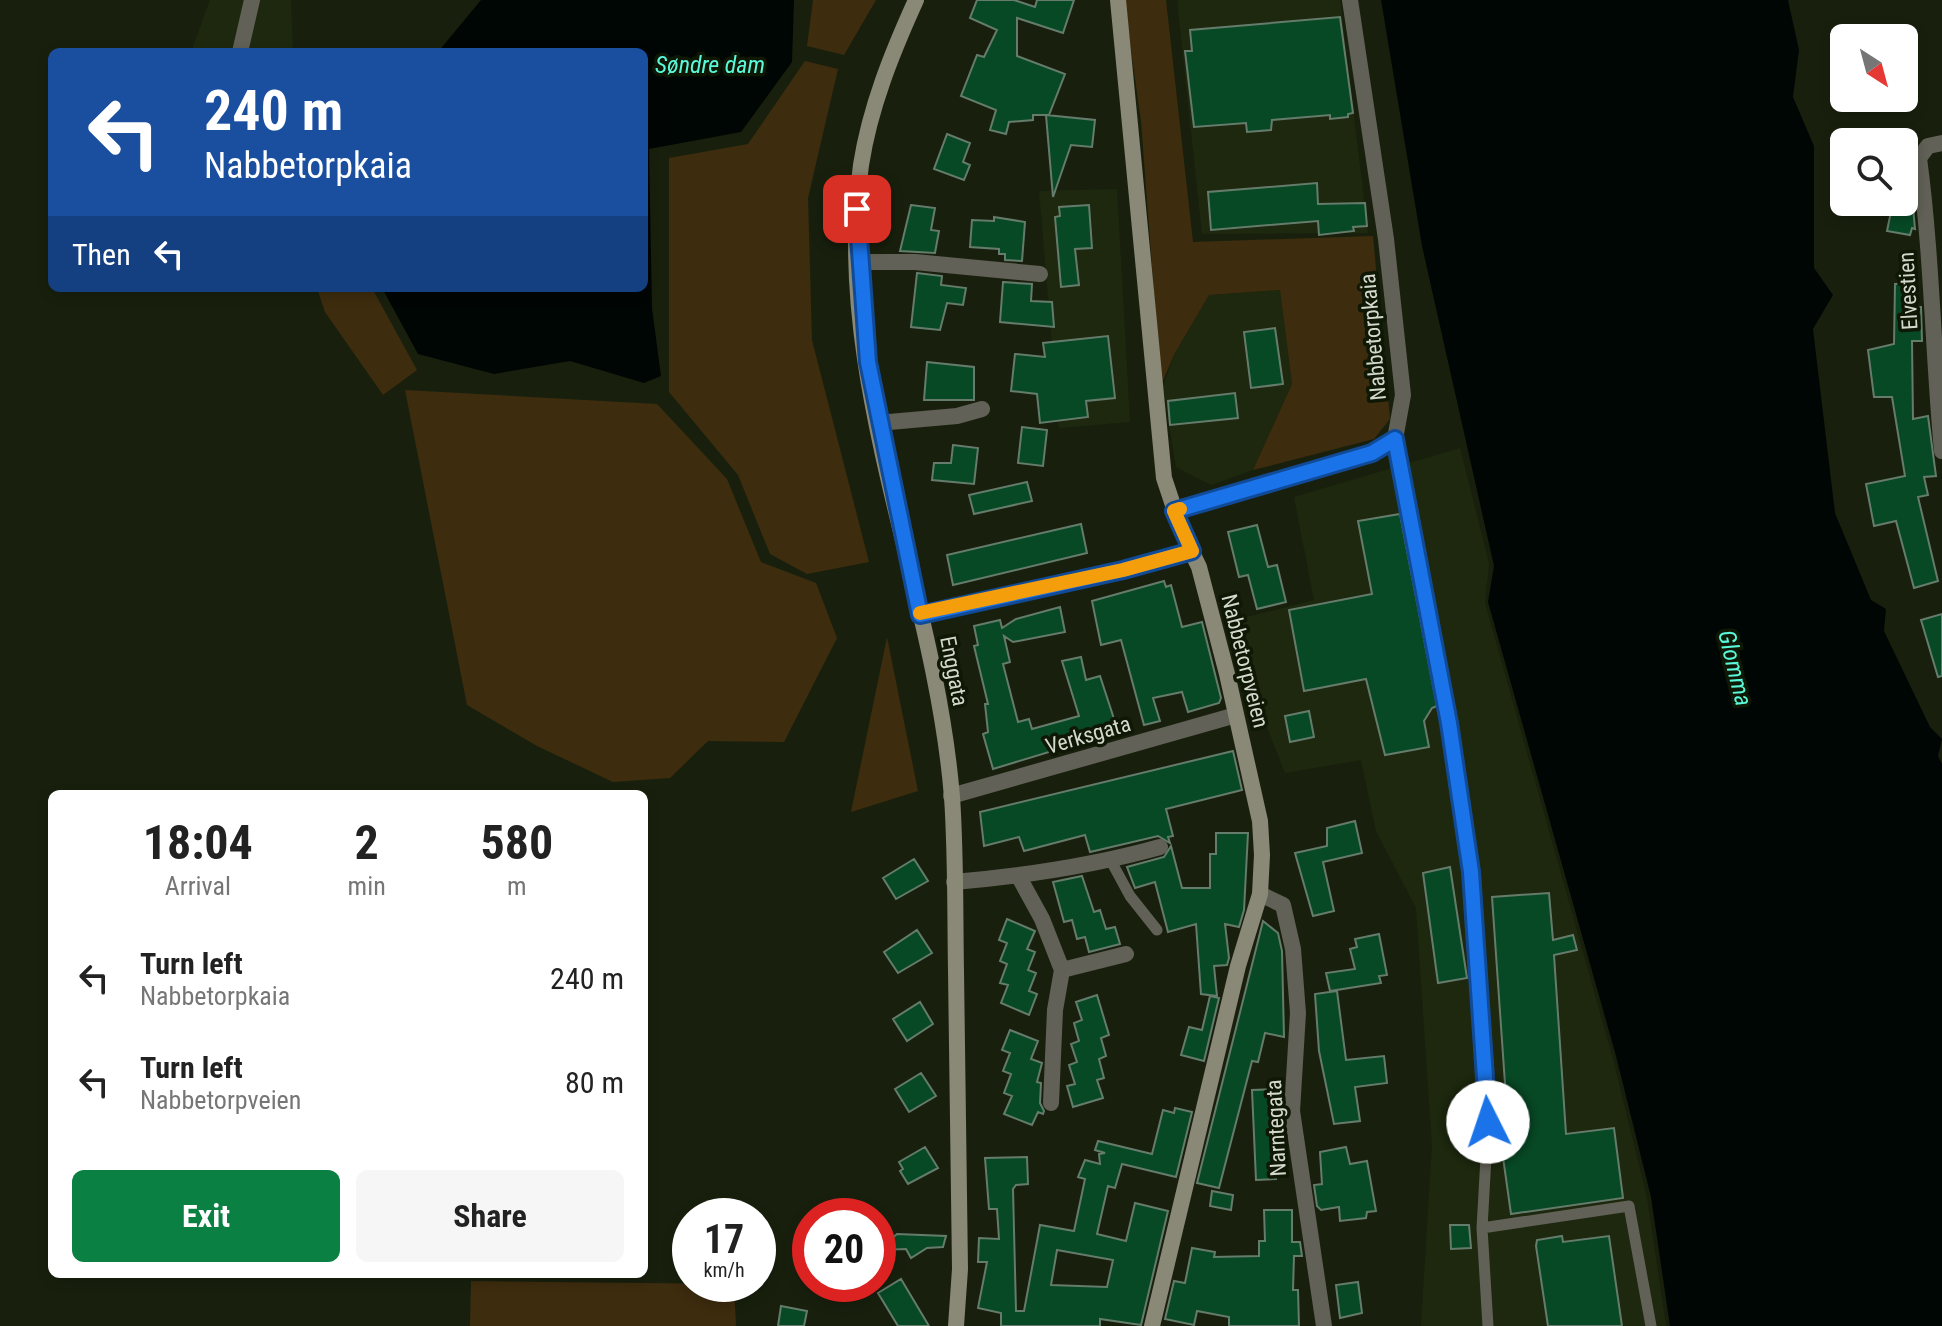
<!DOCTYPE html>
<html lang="en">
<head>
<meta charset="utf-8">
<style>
  :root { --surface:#fff; --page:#f6f6f6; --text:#222; --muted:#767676; --accent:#0b8043 }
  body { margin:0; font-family:"Roboto Condensed",sans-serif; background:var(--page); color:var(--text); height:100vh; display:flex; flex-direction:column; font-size:30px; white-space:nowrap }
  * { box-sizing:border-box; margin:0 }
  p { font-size:26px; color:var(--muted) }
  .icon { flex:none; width:44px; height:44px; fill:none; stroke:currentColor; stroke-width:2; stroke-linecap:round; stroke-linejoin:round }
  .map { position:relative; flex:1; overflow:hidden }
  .panel { position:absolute; left:48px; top:790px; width:600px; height:488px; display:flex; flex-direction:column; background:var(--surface); border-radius:12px; box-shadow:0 4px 12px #0003 }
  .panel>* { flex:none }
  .guide { position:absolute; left:48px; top:48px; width:600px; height:244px; border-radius:12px; box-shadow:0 4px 12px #0003; background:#1a4fa0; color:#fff; overflow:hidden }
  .needle { width:52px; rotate:144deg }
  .fabs { position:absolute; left:1830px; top:24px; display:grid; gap:16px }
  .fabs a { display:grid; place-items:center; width:88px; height:88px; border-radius:12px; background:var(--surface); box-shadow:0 4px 12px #0003; font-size:40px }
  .speed { position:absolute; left:672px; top:1198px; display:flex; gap:16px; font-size:40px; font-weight:700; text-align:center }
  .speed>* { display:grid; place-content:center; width:104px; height:104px; border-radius:50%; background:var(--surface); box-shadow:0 4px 12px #0003; line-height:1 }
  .speed small { font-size:20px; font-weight:400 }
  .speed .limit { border:12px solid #d22; background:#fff; color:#111 }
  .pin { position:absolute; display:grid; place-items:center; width:68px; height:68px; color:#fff; margin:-34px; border-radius:16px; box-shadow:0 4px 12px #0006 }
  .me { position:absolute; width:88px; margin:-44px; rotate:356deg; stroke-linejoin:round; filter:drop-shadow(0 0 6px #0008) }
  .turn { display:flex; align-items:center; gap:28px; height:168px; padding:0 24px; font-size:36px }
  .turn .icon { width:104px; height:104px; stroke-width:2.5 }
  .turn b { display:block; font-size:56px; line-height:68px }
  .then { display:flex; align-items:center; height:76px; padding:0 24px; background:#0003; gap:16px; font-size:30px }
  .eta { display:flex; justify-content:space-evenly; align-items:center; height:136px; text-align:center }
  .eta b { font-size:48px; font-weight:700; line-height:56px }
  .primary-button { display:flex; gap:16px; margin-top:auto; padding:16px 24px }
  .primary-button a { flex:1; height:92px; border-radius:12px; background:var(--accent); color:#fff; font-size:32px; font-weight:700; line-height:92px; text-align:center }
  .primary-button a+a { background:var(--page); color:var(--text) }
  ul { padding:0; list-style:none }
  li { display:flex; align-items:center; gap:24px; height:104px; padding:0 24px }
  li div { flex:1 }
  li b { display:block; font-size:30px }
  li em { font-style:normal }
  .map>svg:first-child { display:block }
  .built { fill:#1d280e }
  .green { fill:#3e2c0e }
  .water { fill:#000604 }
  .building { fill:#074925; stroke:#657b6b; stroke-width:2; fill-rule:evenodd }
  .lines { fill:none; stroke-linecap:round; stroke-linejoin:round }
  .lane { stroke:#626157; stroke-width:11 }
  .street { stroke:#626157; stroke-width:16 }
  .secondary { stroke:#8a8877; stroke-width:16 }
  .route-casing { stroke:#114b97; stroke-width:20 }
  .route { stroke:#1a73e8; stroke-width:14 }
  .slow { stroke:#f59e0b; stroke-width:14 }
  .labels { text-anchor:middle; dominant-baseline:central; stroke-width:7; stroke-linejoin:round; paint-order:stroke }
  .street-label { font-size:22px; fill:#d4d9cd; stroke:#0f1705 }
  .water-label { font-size:24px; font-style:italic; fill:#5af9dc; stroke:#0f1705 }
</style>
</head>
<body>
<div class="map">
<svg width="1942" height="1326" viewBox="0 0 1942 1326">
  <rect width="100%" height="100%" fill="#18200d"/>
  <!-- built -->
  <path class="built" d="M210,0H291L293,52H191Z
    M1177,0H1340L1368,233L1202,234Z
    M1117,189L1130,422L1059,428L1039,191Z
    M1280,290L1292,384L1253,470L1211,485L1176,467L1163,386L1175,353L1209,295Z
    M1460,448L1489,564L1485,603L1613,1059L1647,1198L1666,1326H1421L1432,1145L1416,908L1376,831L1361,760L1285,773L1263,717L1239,619L1314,600L1294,497Z"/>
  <!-- green -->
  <path class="green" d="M813,0H876L844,55L807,46Z
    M1124,0H1166L1193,242L1373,236L1390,419L1374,439L1253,470L1292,384L1280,290L1209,295L1175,353L1161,385L1141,121Z
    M805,61L838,69L808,198L812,340L869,562L807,574L770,554L738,475L669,392V158L748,144Z
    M317,288H372L417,370L383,395L325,312Z
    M405,390L657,404L727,479L761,562L816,583L837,638L784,742L708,741L670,778L613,782L537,746L467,705Z
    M887,637L918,791L851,812Z
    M471,1281L734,1284L736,1326H470Z"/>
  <!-- water -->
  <path class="water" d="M481,0H794L792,62L741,132L649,149L652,308L661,376L644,383L570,361L494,374L418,354L382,288H644V52H438Z
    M1381,0H1788L1799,50L1793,97L1814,146V268L1833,295L1813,329L1835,513L1871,600L1886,609L1884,631L1930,727L1942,739L1938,756L1942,764V1326H1670L1651,1197L1616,1056L1488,602L1494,566L1422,246Z"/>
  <!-- building -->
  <path class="building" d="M977,0H1014L1035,7L1037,0H1074L1063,33L1017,18V56L1065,74L1049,115H1033V120L1009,122L1006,134L990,130L996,110L961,96L977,55L984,57L997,30L970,18Z
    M1340,17L1353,113L1348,114V117L1330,119V115L1272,120L1271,130L1247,132L1246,123L1194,127L1185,51H1192L1190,30Z
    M1046,115L1095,120L1092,147L1071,145L1053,197Z
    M947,134L970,143L963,162L970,165L964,180L934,169Z
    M1910,175L1915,229L1912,228L1910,235L1887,231L1893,202H1904V176Z
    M1317,183L1318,204L1365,203L1367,226L1353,227L1354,231L1319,235L1318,221L1211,230L1208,192Z
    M911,205L935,208L931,230L939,231L935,253L900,251Z
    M1089,205L1092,248L1075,249L1079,285L1061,287L1055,217L1060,216L1059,207Z
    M994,217L1025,222L1022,261L1005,260V254H999V249L970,247L972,220L994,221Z
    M917,273L942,276L941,285L966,288L963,305L947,303L940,330L911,327Z
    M1003,282L1032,284L1031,301L1052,302L1054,327L1000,322Z
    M1916,283V307H1921L1922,341H1912L1913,419L1928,416L1936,476L1924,477L1928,495L1918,497L1938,581L1914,588L1896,521L1874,526L1866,484L1905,476L1892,397H1874L1868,350L1894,344L1895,284Z
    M1275,328L1283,384L1251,388L1244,332Z
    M1108,336L1115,398L1086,401L1088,417L1040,423L1037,394L1011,391L1015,354L1045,357L1043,343Z
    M927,362L974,367V400H924Z
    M1235,393L1238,418L1170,425L1168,401Z
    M1022,427L1047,430L1043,466L1018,463Z
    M953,445L978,448L974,484L932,480L934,463H951Z
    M1027,482L1032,501L974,514L969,495Z
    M1400,514L1437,706L1432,708L1424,721L1429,747L1385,755L1366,679L1304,691L1289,610L1372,594L1358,521Z
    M1081,524L1087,553L953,585L947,555Z
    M1257,525L1268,567L1277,565L1286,602L1257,609L1248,575L1239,577L1228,532Z
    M1164,581L1166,587L1171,585L1182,627L1202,622L1221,698L1219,703L1188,712L1182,692L1153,698L1160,721L1144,725L1121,640L1101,645L1092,601Z
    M1060,607L1065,632L1013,642L1004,636L1010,662L1003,664L1018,722L1029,719L1032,729L1079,716L1062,661L1081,657L1086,680L1100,676L1118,731L993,769L983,734L988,732L985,704H988L974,646L978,645L974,626L1000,620L1002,628L1016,619Z
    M1942,614V676L1938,677L1921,620Z
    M1309,711L1314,737L1290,742L1285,716Z
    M1233,751L1242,790L1166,809L1173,836L1168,837L1170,843L1158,836L1090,852L1085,835L1024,851L1019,837L984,846L980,812Z
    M1355,821L1362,853L1323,862L1334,911L1313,916L1295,853L1327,846V828Z
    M1216,833H1248L1244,910L1239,927L1225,924L1229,958L1227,965L1214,966L1217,996L1201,994L1196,924L1168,932L1155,882L1135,888L1127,867L1164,857L1171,846L1182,888H1210V854H1216Z
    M914,859L928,881L896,899L883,878Z
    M1450,867L1467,978L1438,983L1423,873Z
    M1082,876L1094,912L1100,910L1106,929L1115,927L1120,944L1089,952L1085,937L1077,939L1072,920L1064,922L1053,882Z
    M1549,893L1553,940L1573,935L1577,950L1554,955L1566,1134L1614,1128L1623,1198L1511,1214L1501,1143L1509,1141L1492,897Z
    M1007,919L1035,931L1027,949L1035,952L1028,970L1036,973L1029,991L1037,994L1029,1015L1001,1003L1008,985L1000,983L1007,964L1000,961L1007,943L999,940Z
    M1263,921L1278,933L1282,951L1284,1037L1265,1033L1258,1062L1252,1061L1219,1188L1197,1183Z
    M917,930L932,953L898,973L884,952Z
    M1379,934L1387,975L1379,976L1381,983L1330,991L1326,973L1355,969L1350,949L1357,947L1355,939Z
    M1337,991L1346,1060L1384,1056L1387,1083L1355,1087L1360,1121L1334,1124L1319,1051L1315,994Z
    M1097,995L1109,1035L1101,1038L1106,1056L1099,1059L1104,1078L1097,1080L1103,1098L1073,1107L1067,1086L1075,1084L1069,1065L1077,1062L1071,1044L1079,1041L1074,1023L1082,1020L1076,1002Z
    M1210,996L1219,998L1204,1061L1181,1055L1189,1027L1202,1030Z
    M920,1002L933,1024L907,1041L893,1019Z
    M1010,1030L1038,1041L1031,1059L1042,1063L1037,1082L1041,1083L1040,1103L1044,1111L1043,1114L1038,1112L1032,1125L1004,1114L1012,1096L1004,1093L1011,1074L1003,1071L1010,1053L1002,1050Z
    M921,1073L936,1096L909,1112L895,1089Z
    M1277,1089L1287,1160L1276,1162V1179L1256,1180L1252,1090Z
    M1175,1108L1192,1112L1176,1177L1122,1164L1115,1188L1108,1186L1097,1234L1126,1241L1135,1203L1168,1211L1141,1325L1100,1319V1326H1001V1313L978,1308L987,1262H978L979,1238L999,1239L997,1209H989L985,1158L1027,1157L1028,1184L1016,1185L1013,1189L1016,1311H1024L1040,1225L1074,1231L1085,1179L1078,1177L1085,1160L1100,1164L1099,1154L1105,1153L1095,1150L1098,1141L1152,1154L1163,1110L1174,1113ZM1057,1250L1113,1260L1107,1287L1051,1285Z
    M925,1147L938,1168L908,1184L900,1171L903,1169L899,1162Z
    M1346,1147L1350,1164L1367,1161L1376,1211L1367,1212L1366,1218L1340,1221L1339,1207L1321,1210L1317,1206L1314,1185L1322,1184L1320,1152Z
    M1212,1191L1233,1195L1231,1210L1210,1206Z
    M1264,1210H1292V1242H1300L1302,1256H1294L1293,1290H1298L1299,1326H1229V1317L1197,1311L1194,1325L1165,1319L1174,1281L1185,1283L1192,1248L1215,1252L1214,1257L1259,1256V1241H1265Z
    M1450,1225H1469L1471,1248L1451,1249Z
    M897,1234L946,1236L943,1247L927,1248L911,1258L906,1249L878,1250Z
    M1562,1236L1563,1242L1609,1236L1622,1326H1548L1536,1246L1537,1240Z
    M901,1279L929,1326H898L878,1293Z
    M1358,1282L1362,1313L1340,1318L1336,1285Z
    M781,1306L807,1311L804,1326H778Z"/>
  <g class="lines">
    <!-- lane -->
    <path class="lane" d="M1395,439L1449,723L1471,872L1488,1122L1482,1228L1488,1326
      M1111,861L1130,896L1157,930
      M1482,1228L1629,1206L1651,1326"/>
    <!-- street -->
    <path class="street" d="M240,52L252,0
      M1942,143L1928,146L1919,158C1932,255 1933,354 1942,451
      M858,262H915L1040,274
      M878,423L957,416L982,409
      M1174,511L1372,453L1395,439L1403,395L1386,239L1350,0
      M920,615L1123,570L1192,551
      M951,796L1236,715
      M1019,877L1042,919L1062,970L1055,1010L1051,1103
      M954,882C1024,876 1092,866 1160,847
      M1260,894L1283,905L1293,949L1298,1013L1292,1111L1324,1326
      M1062,970L1126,954"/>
    <!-- secondary -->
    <path class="secondary" d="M916,0C892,53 870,107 861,165C832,380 935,586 952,797C956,855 955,913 956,971C957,1071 959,1170 960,1269L956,1326
      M1118,0L1164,478L1182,532L1199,567L1227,674L1260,821L1262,855L1260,894L1238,966L1152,1326"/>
  </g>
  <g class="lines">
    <!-- route casing -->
    <g class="route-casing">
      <path id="route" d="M857,209L868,362L920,615L1123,570L1192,551L1174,511L1372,453L1395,439L1449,723L1471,872L1488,1122"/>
    </g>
    <!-- route -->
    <use href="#route" class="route"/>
    <!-- slow -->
    <path class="slow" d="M920,613L1123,570L1192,551L1174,511L1180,509"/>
  </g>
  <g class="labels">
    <!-- street labels -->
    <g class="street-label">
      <text transform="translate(1908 291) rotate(-93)">Elvestien</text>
      <text transform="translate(1373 337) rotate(-95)">Nabbetorpkaia</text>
      <text transform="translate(1245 661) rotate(76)">Nabbetorpveien</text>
      <text transform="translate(954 671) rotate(79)">Enggata</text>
      <text transform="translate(1088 735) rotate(-16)">Verksgata</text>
      <text transform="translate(1276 1128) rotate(-93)">Narntegata</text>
    </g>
    <!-- water labels -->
    <g class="water-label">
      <text x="710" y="65">Søndre dam</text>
      <text transform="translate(1735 668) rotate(76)">Glomma</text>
    </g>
  </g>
</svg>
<div class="fabs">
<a><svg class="needle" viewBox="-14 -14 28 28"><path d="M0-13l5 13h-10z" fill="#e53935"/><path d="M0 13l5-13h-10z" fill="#767676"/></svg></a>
<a><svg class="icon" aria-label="search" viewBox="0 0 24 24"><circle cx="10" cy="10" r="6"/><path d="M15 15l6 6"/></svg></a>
</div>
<div class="speed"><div>17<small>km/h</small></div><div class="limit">20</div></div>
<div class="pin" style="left:857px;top:209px;background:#d93025"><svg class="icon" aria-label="arrive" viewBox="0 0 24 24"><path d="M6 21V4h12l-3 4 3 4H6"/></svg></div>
<svg class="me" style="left:1488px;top:1122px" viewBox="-20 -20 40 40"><circle r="19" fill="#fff"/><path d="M0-13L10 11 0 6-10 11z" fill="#1a73e8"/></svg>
<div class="guide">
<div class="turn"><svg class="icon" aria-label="left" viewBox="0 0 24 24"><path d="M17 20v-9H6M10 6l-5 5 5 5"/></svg><div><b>240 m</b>Nabbetorpkaia</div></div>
<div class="then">Then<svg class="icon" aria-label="left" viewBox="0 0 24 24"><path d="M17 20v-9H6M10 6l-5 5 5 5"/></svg></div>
</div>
<section class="panel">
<div class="eta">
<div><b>18:04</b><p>Arrival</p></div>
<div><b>2</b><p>min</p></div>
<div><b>580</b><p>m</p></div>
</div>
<ul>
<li><svg class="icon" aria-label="left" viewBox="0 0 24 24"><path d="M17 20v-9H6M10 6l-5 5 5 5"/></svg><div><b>Turn left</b><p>Nabbetorpkaia</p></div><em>240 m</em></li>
<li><svg class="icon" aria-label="left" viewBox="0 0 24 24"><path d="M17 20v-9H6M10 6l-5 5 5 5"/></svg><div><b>Turn left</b><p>Nabbetorpveien</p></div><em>80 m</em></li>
</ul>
<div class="primary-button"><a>Exit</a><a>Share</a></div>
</section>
</div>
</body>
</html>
